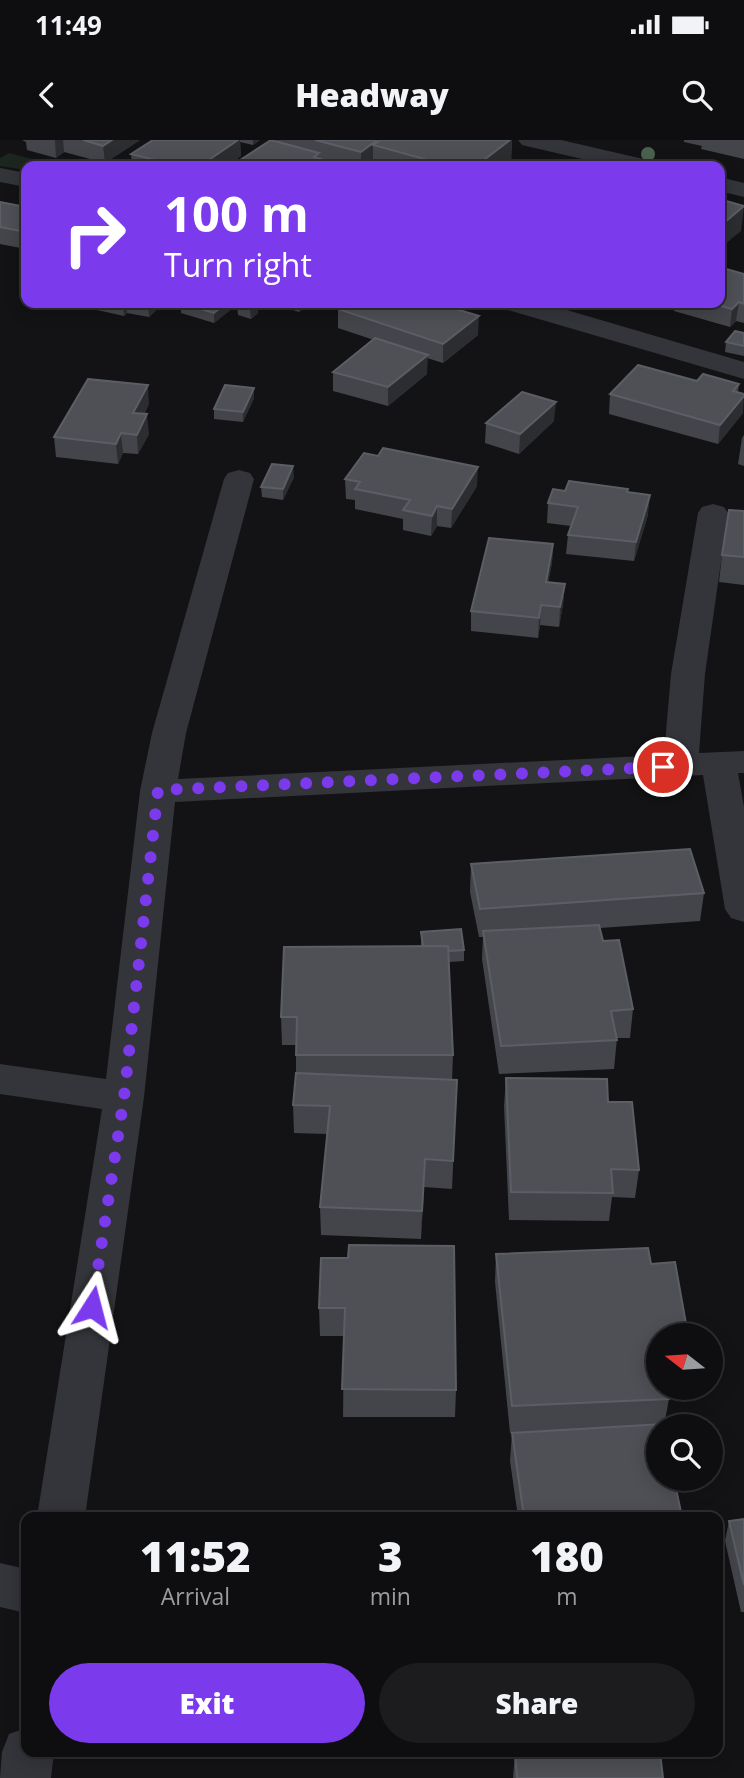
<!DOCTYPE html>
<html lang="en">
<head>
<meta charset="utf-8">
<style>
  :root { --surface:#0e0e10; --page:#1c1c1e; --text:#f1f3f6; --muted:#9b9c9f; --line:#2e2e30; --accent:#7c3aed }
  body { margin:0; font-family:"Open Sans",sans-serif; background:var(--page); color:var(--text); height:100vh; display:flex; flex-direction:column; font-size:26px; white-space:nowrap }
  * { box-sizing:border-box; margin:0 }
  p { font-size:23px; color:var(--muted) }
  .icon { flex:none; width:38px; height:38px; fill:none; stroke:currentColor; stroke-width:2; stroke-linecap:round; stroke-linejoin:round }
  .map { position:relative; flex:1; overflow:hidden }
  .sheet { position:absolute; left:21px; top:1372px; width:702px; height:245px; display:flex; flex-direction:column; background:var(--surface); border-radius:14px; box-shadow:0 4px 18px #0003,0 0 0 2px var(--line) }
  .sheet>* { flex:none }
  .hud { position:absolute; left:21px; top:21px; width:704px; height:147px; border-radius:14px; box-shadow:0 4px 18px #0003,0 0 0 2px var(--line); background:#7c3aed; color:#fff; overflow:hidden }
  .needle { width:46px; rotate:287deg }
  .fabs { position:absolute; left:646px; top:1183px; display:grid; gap:14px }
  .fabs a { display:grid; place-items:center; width:77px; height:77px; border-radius:50%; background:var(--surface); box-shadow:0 4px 18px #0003,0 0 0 2px var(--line); font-size:35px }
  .pin { position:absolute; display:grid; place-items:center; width:60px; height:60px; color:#fff; margin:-30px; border:4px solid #fff; border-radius:50%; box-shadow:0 2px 7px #0007 }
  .me { position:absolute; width:77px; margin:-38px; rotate:9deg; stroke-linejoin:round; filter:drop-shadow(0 0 5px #0008) }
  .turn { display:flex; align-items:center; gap:24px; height:147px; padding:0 28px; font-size:32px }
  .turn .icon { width:91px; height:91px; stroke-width:2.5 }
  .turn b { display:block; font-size:49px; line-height:60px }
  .eta { display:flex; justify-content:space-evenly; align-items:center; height:119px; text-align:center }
  .eta b { font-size:42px; font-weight:800; line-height:49px }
  .cta { display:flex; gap:14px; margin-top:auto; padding:14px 28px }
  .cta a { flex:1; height:80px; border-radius:42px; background:var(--accent); color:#fff; font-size:28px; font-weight:800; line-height:80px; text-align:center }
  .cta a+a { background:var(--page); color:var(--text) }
  .status { display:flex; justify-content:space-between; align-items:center; height:49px; padding:0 35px; background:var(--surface); direction:ltr }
  .status svg { height:19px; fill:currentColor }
  header { display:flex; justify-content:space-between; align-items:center; height:91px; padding:0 28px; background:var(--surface); font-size:32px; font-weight:800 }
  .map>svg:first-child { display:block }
  .green { fill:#1d251f }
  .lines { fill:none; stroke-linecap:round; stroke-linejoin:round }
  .minor { fill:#34353a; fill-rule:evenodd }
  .tree { fill:#4c6250 }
  .wall { fill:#44454a }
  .shaded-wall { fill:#2c2d30 }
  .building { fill:#4f5056; stroke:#5c5e65; stroke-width:2 }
  .route { stroke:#7c3aed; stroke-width:12; stroke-dasharray:0 21.6 }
</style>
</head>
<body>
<div class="status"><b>11:49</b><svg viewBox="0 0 49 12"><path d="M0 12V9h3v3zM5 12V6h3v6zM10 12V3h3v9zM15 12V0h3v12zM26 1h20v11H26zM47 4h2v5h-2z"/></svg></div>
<header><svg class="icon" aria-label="back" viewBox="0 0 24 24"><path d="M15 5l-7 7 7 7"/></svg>Headway<svg class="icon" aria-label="search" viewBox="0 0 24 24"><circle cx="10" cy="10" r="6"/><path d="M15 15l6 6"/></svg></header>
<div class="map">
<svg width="744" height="1638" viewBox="0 0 744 1638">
  <rect width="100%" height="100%" fill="#131315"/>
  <!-- green -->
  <path class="green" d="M9,13L59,26H26V30L0,26V18Z"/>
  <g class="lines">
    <!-- minor -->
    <path class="minor" d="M518,0H561L652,21L655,26H612L522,5Z
      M0,28L26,33V47L0,42Z
      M719,37L744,43V57L719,51Z
      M502,163H543L744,222V239L505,169Z
      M239,330L250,333L254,339L186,593L178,639L664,615L671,534L698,373L702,367L713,364L724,367L728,373L705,534L699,613L744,611V633H738L744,667V782L731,778L725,769L703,635L175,662L144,957L85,1377H37L102,969L0,954V924L106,939L140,651L152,593L224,339L228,333Z
      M0,1423L26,1429V1473L0,1467Z
      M26,1588V1612H54L51,1638H0L2,1612L9,1594Z"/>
  </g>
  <!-- trees -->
  <circle class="tree" cx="648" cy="14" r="7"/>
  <!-- wall -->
  <path class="wall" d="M22,0H140L105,23L64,12L56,18L27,10L26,2Z
    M153,0H260L253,5L240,2L241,16L226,26H132L131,14Z
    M277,0H512L511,22L506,26H373V21L367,25L372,26H349L330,21L338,24V26H234V24L277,1Z
    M684,0H744V19L701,9L702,6L684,2Z
    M0,62L26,67V109L0,104Z
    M744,134V183L736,181L730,187L674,171L675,163H719Z
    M66,163H164L149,177L127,173L124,176Z
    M181,163H239L214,183L181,173Z
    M257,163L258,173L251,179L238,175L237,165Z
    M272,163H312L299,172Z
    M338,169L478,195L443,223L427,218V234L388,266L333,251V232L374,200L338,188Z
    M744,193V216L725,212L726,202Z
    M697,241L739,244L738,252L743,273L718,304L609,274L610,254Z
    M254,258L243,282L214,279V269Z
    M149,264L144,274L149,294L138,314L123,313L118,324L56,317L54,297Z
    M554,281L519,314L485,303L486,283Z
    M744,295V326L738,324L742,298Z
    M294,337L283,360L262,357L261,347Z
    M345,339L477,346L451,388L437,386L431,396L403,390V379L355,369V360L346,359Z
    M628,349V352L648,375L634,421L566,414L568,395L571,386L547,383L548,363L565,351Z
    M744,371V445L719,442L722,415Z
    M553,404L552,423L548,442L565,444L563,464L559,487L540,485L538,498L471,491V471Z
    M471,724L704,753L700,781L600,788L603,801L633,869L630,898H617L614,929L499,934L482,819L483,797H479L470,752Z
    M421,792L464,810V821L449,822L453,915L452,940H457L452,1049L424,1047L421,1099L321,1095L320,1067L327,994L294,993L293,965L296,934V905H282L281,877L421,806Z
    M506,938L608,962L639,1030L635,1058L612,1057L609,1081L509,1080L504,966Z
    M496,1114L658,1195L669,1259L664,1286H658L682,1377H518L510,1321L512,1293L535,1292L510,1293L495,1142Z
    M321,1118L456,1250L455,1277H343L344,1196H320L319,1168Z
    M744,1379V1472H741L725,1401L729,1381Z
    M515,1612L663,1638H513Z"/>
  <!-- shaded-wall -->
  <path class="shaded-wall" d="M55,0H63L64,12L56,18Z
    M112,0H140L105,23L103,6Z
    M238,0H240L241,16L226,26H201Z
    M253,0H260L253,5Z
    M377,0H389L373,5V21L366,26H361V12Z
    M510,0H512L511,22L506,26H476Z
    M744,66L741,91L719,109V87Z
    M739,162L736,181L730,187L732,169Z
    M123,163H127V173L124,176Z
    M148,163H164L149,177Z
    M226,163H239L214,183V173Z
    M257,163L258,173L251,179L250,169Z
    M299,163H312L299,172Z
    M479,176L478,195L443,223V204Z
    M428,215L427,234L388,266V247Z
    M148,245L149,264L134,292L133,273Z
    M254,248V258L243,282V272Z
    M744,256L743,273L718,304L720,285Z
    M556,262L554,281L519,314L520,294Z
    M147,274L149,294L138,314L137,295Z
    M121,293L123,313L118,324L116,304Z
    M293,326L294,337L283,360V349Z
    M478,327L477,346L451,388L452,369Z
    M650,355L648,375L634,421L636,402Z
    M437,366V386L431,396L432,376Z
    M553,404L552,423L545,462L546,442Z
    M565,444L563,464L559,487L560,467Z
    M541,465L540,485L538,498L539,478Z
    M425,1019L424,1047L421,1099L422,1071Z"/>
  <!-- building -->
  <path class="building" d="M83,0H112L103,6Z
    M153,0H238L200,26L186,22L180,26L131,14Z
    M271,0L319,13L314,17L338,24L334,26H242L234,24Z
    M315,0H377L361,12Z
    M381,0H510L476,26H450L373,5Z
    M719,59L744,66L719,87Z
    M0,62L26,67V92L0,87Z
    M719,127L744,134V164L739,162L732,169L712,163H719Z
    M181,163H226L214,173Z
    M240,163H257L250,169L237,165Z
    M346,163H436L479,176L443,204L338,169Z
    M735,191L744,193V206L726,202Z
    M375,198L428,215L388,247L333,232Z
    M638,225L697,241L703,234L739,244L733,251L744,254V256L720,285L610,254Z
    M88,239L148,245L133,273L147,274L137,295L121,293L116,304L54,297Z
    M225,245L254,248L243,272L214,269Z
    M522,252L556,262L520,294L486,283Z
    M383,308L478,327L452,369L437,366L432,376L403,370L410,360L355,349L360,342L345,339L364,313L378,316Z
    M272,324L293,326L283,349L261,347Z
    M569,341L628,349L627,352L650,355L636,402L568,395L578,367L548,363L553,349L565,351Z
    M729,370L744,371V417L722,415Z
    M489,398L553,404L546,442L565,444L560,467L541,465L539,478L471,471Z
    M690,709L704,753L480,769L471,724Z
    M599,785L603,801L619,800L633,869L611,871L617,900L501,906L483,791Z
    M461,789L464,810L449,811L448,806H423L421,792Z
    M448,806L453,915H296L297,877H281L284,807Z
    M296,933L457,940L453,1021L425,1019L422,1071L320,1067L330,966L293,965Z
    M506,938L607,939L608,962H632L639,1030L611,1029L613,1053L511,1052Z
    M349,1105L454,1106L456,1250L342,1249L345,1168H319L321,1118H348Z
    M648,1108L651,1124L675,1122L688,1195H658V1248H667L669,1259L512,1266L496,1114Z
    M663,1284L664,1286H658V1339H674L682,1377H524L512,1293Z
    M744,1379V1445L729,1381Z
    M515,1612H660L663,1638H517Z"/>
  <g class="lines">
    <!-- route -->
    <path class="route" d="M92,1167L124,957L158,650L663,627"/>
  </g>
</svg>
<div class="fabs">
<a><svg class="needle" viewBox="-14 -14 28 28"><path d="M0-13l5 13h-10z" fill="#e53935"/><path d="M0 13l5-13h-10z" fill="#9b9c9f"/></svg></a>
<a><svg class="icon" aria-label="search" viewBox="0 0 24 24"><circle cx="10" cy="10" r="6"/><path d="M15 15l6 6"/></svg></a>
</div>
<div class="pin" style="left:663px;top:627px;background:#d93025"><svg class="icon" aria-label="arrive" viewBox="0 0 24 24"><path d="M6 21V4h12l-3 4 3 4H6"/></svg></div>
<svg class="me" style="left:92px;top:1167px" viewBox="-20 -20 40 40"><path d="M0-17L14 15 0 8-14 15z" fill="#7c3aed" stroke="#fff" stroke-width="4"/></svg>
<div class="hud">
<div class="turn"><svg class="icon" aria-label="right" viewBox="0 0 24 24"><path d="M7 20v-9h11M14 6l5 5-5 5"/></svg><div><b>100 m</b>Turn right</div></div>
</div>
<section class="sheet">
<div class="eta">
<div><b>11:52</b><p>Arrival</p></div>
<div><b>3</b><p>min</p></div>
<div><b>180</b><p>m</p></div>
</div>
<div class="cta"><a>Exit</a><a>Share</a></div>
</section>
</div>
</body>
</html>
